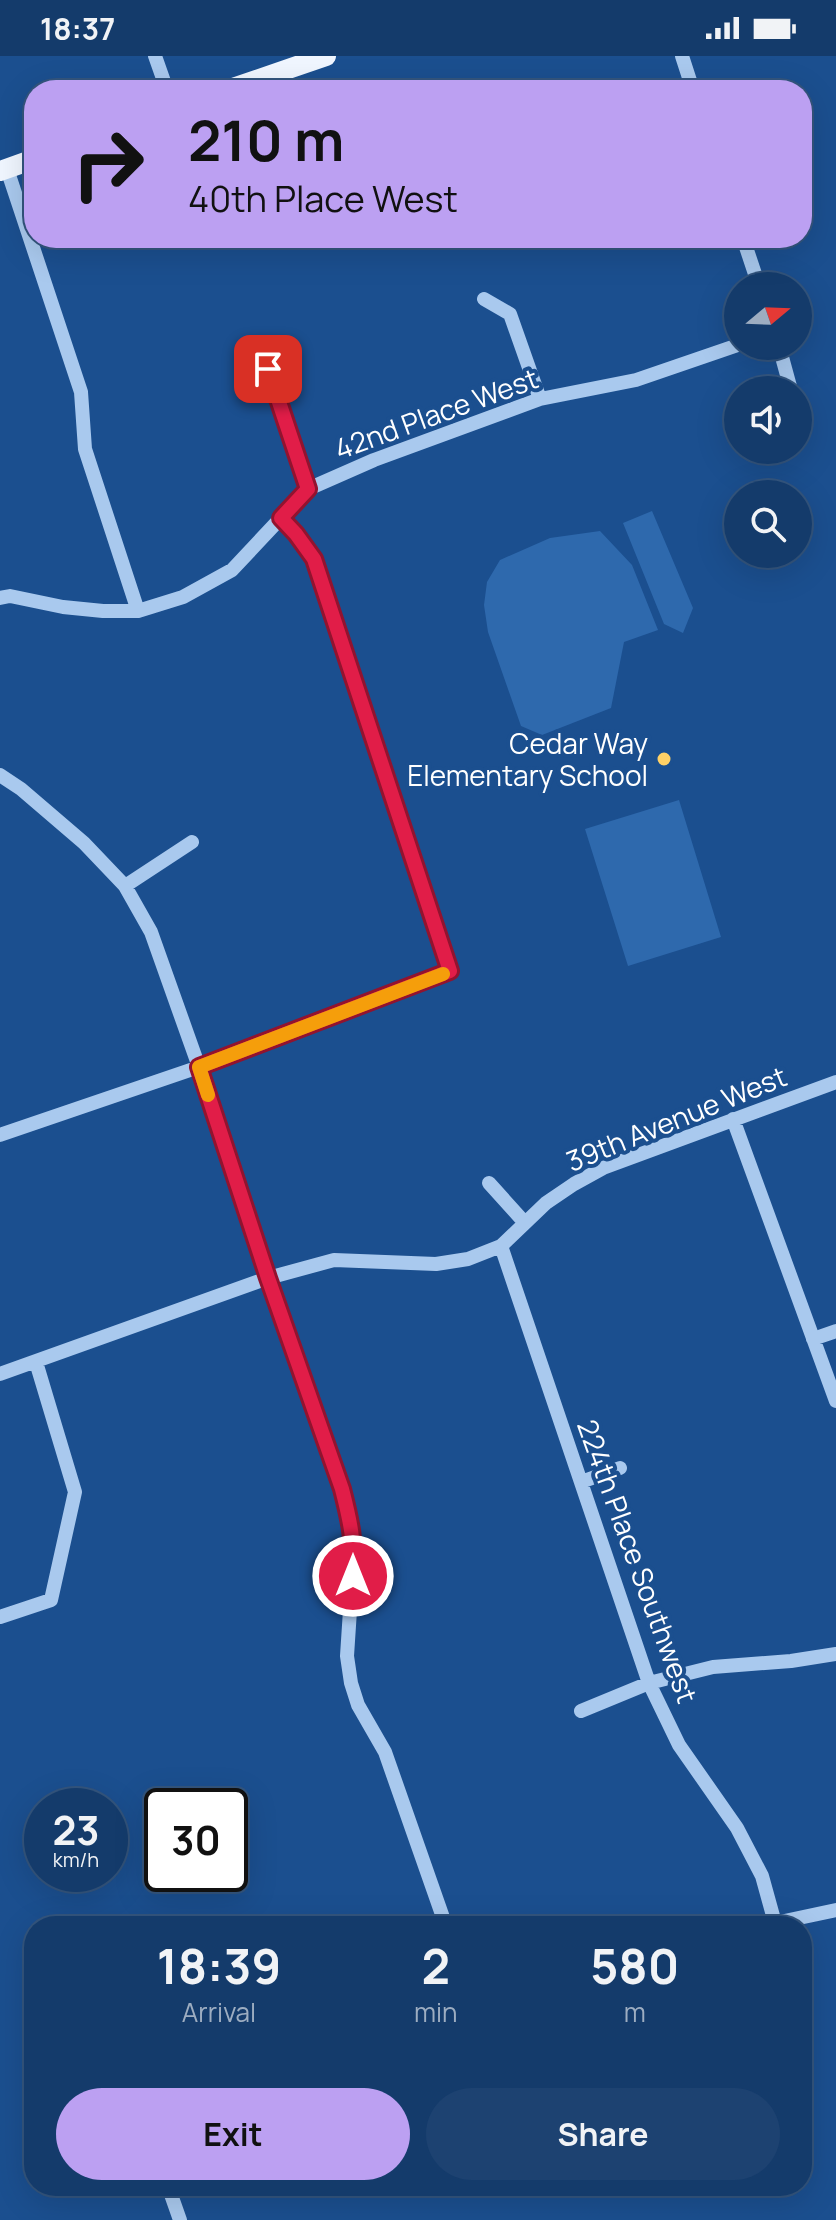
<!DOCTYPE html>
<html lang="en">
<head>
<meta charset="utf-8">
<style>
  :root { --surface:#143b6b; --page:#1d4271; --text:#f1f3f6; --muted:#9dadc1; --line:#33557e; --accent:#bca0f2 }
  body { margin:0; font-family:Manrope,sans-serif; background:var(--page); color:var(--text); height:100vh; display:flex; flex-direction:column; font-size:30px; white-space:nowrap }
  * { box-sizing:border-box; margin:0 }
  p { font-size:26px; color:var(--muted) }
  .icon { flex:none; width:44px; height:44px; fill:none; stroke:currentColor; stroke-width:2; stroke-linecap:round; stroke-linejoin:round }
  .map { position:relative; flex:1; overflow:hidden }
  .panel { position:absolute; left:24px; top:1860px; width:788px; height:280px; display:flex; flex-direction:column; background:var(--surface); border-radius:32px; box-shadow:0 8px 32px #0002,0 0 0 2px var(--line) }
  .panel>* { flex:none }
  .guide { position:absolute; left:24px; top:24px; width:788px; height:168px; border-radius:32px; box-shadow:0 8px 32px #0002,0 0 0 2px var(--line); background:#bca0f2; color:#111; overflow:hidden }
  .needle { width:52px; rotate:71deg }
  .controls { position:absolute; left:724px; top:216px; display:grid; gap:16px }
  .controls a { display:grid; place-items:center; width:88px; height:88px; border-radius:50%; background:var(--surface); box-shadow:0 8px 32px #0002,0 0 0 2px var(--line); font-size:40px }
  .speed { position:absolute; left:24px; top:1732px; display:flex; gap:16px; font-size:40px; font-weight:700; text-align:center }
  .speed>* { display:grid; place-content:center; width:104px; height:104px; border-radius:50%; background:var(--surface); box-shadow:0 8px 32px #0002,0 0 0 2px var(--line); line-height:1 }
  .speed small { font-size:20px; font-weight:400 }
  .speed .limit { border:4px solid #111; border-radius:12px; background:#fff; color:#111 }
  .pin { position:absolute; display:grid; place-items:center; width:68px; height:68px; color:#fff; margin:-34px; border-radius:16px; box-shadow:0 4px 12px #0006 }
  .me { position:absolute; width:88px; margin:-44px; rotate:0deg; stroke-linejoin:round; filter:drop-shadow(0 0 6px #0008) }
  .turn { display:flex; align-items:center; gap:28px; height:168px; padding:0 32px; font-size:36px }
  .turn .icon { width:104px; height:104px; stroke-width:2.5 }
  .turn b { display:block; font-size:56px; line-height:68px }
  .eta { display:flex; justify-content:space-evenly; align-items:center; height:136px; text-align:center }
  .eta b { font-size:48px; font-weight:700; line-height:56px }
  .button { display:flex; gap:16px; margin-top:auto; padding:16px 32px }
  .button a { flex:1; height:92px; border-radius:48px; background:var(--accent); color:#111; font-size:32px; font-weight:700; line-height:92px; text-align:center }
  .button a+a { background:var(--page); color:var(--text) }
  .status { display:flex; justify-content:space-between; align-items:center; height:56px; padding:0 40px; background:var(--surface); direction:ltr }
  .status svg { height:22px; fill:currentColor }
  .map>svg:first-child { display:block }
  .green { fill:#2e69ad }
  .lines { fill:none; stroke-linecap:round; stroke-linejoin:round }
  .minor { stroke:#a9c9ee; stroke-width:14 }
  .major { stroke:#f0f6ff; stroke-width:20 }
  .route-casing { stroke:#92132f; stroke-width:20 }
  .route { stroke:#e11d48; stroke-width:14 }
  .slow { stroke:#f59e0b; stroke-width:14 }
  .poi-dot { fill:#ffd166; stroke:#1b4f8f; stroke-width:3 }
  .labels { text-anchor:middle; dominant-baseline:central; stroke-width:8; stroke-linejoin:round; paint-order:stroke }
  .street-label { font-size:28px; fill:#fff; stroke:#1b4f8f }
  .poi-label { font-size:28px; fill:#fff; stroke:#1b4f8f; text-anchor:end }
</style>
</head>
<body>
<div class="status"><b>18:37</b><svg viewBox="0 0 49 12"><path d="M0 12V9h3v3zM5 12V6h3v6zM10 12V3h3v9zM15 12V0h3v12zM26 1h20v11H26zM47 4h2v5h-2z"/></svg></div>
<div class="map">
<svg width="836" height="2164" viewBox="0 0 836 2164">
  <rect width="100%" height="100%" fill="#1b4f8f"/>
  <!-- green -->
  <path class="green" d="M652,455L693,552L683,577L664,568L623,467Z
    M600,475L632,509L658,574L624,586L611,652L542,679L521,670L488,576L484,549L487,526L500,504L550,482Z
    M679,744L721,881L628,910L585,773Z"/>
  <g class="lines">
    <!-- minor -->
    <path class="minor" d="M155,0L167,34
      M682,0L693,34
      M7,113L81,336L85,393L138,555
      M743,182L759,230
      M484,243L510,258L540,343
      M779,290L791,334
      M268,313L308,433
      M798,358L800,365
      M0,542L10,540L63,551L103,555H138L183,541L232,514L308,433L374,404L540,343L636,324L738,289
      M0,719L21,733L84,787L125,830L151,876L199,1011L268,1222L342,1433L351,1466L354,1493L347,1600L351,1627L358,1649L385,1696L446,1870
      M125,830L192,786
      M733,1063L836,1345
      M0,1079L199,1011L450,915L314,503L296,478L281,462
      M489,1127L525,1167
      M501,1190L649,1627L679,1689L737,1772L762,1820L775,1867
      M813,1283L836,1275
      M0,1318L268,1222L334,1204L436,1208L468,1203L501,1190L546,1147L574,1128L603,1112L836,1026
      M581,1426L620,1412
      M0,1561L51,1544L75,1436L36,1306
      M581,1655L649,1627L713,1611L791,1605L836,1598
      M761,1870L836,1854
      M168,2130L180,2164"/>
    <!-- major -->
    <path class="major" d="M227,34L326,0
      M0,115L34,103"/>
  </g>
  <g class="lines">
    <!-- route casing -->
    <g class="route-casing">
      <path id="route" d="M268,313L308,433L281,462L296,478L314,503L450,915L199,1011L268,1222L342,1433C350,1464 355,1487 353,1520"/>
    </g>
    <!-- route -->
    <use href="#route" class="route"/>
    <!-- slow -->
    <path class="slow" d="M208,1039L199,1011L443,918"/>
  </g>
  <!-- markers -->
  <circle class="poi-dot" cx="664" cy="703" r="8"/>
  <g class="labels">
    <!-- street labels -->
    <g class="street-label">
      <text transform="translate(436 357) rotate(-20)">42nd Place West</text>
      <text transform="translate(676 1062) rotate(-22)">39th Avenue West</text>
      <text transform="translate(638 1505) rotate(70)">224th Place Southwest</text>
    </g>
    <!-- poi labels -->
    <g class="poi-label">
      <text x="648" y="687">Cedar Way<tspan x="648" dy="32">Elementary School</tspan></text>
    </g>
  </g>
</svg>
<div class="controls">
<a><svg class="needle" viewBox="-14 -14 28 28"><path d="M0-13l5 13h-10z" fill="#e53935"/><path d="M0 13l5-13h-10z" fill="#9dadc1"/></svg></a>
<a><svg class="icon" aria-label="sound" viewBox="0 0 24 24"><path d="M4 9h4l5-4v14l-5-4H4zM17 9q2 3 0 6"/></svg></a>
<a><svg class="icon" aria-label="search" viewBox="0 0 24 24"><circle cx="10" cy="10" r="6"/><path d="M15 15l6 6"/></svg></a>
</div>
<div class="speed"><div>23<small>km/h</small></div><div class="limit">30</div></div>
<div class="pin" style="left:268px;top:313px;background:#d93025"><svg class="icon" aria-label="arrive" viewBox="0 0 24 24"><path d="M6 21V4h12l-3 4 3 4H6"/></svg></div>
<svg class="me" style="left:353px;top:1520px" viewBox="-20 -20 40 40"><circle r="17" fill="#e11d48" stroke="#fff" stroke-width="3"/><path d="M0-11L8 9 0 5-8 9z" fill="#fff"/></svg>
<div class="guide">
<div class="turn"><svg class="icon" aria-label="right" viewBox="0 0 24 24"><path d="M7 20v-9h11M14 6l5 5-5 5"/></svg><div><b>210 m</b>40th Place West</div></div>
</div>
<section class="panel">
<div class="eta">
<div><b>18:39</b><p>Arrival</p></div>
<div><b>2</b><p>min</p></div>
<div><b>580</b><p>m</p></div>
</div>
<div class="button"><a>Exit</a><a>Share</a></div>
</section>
</div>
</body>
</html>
